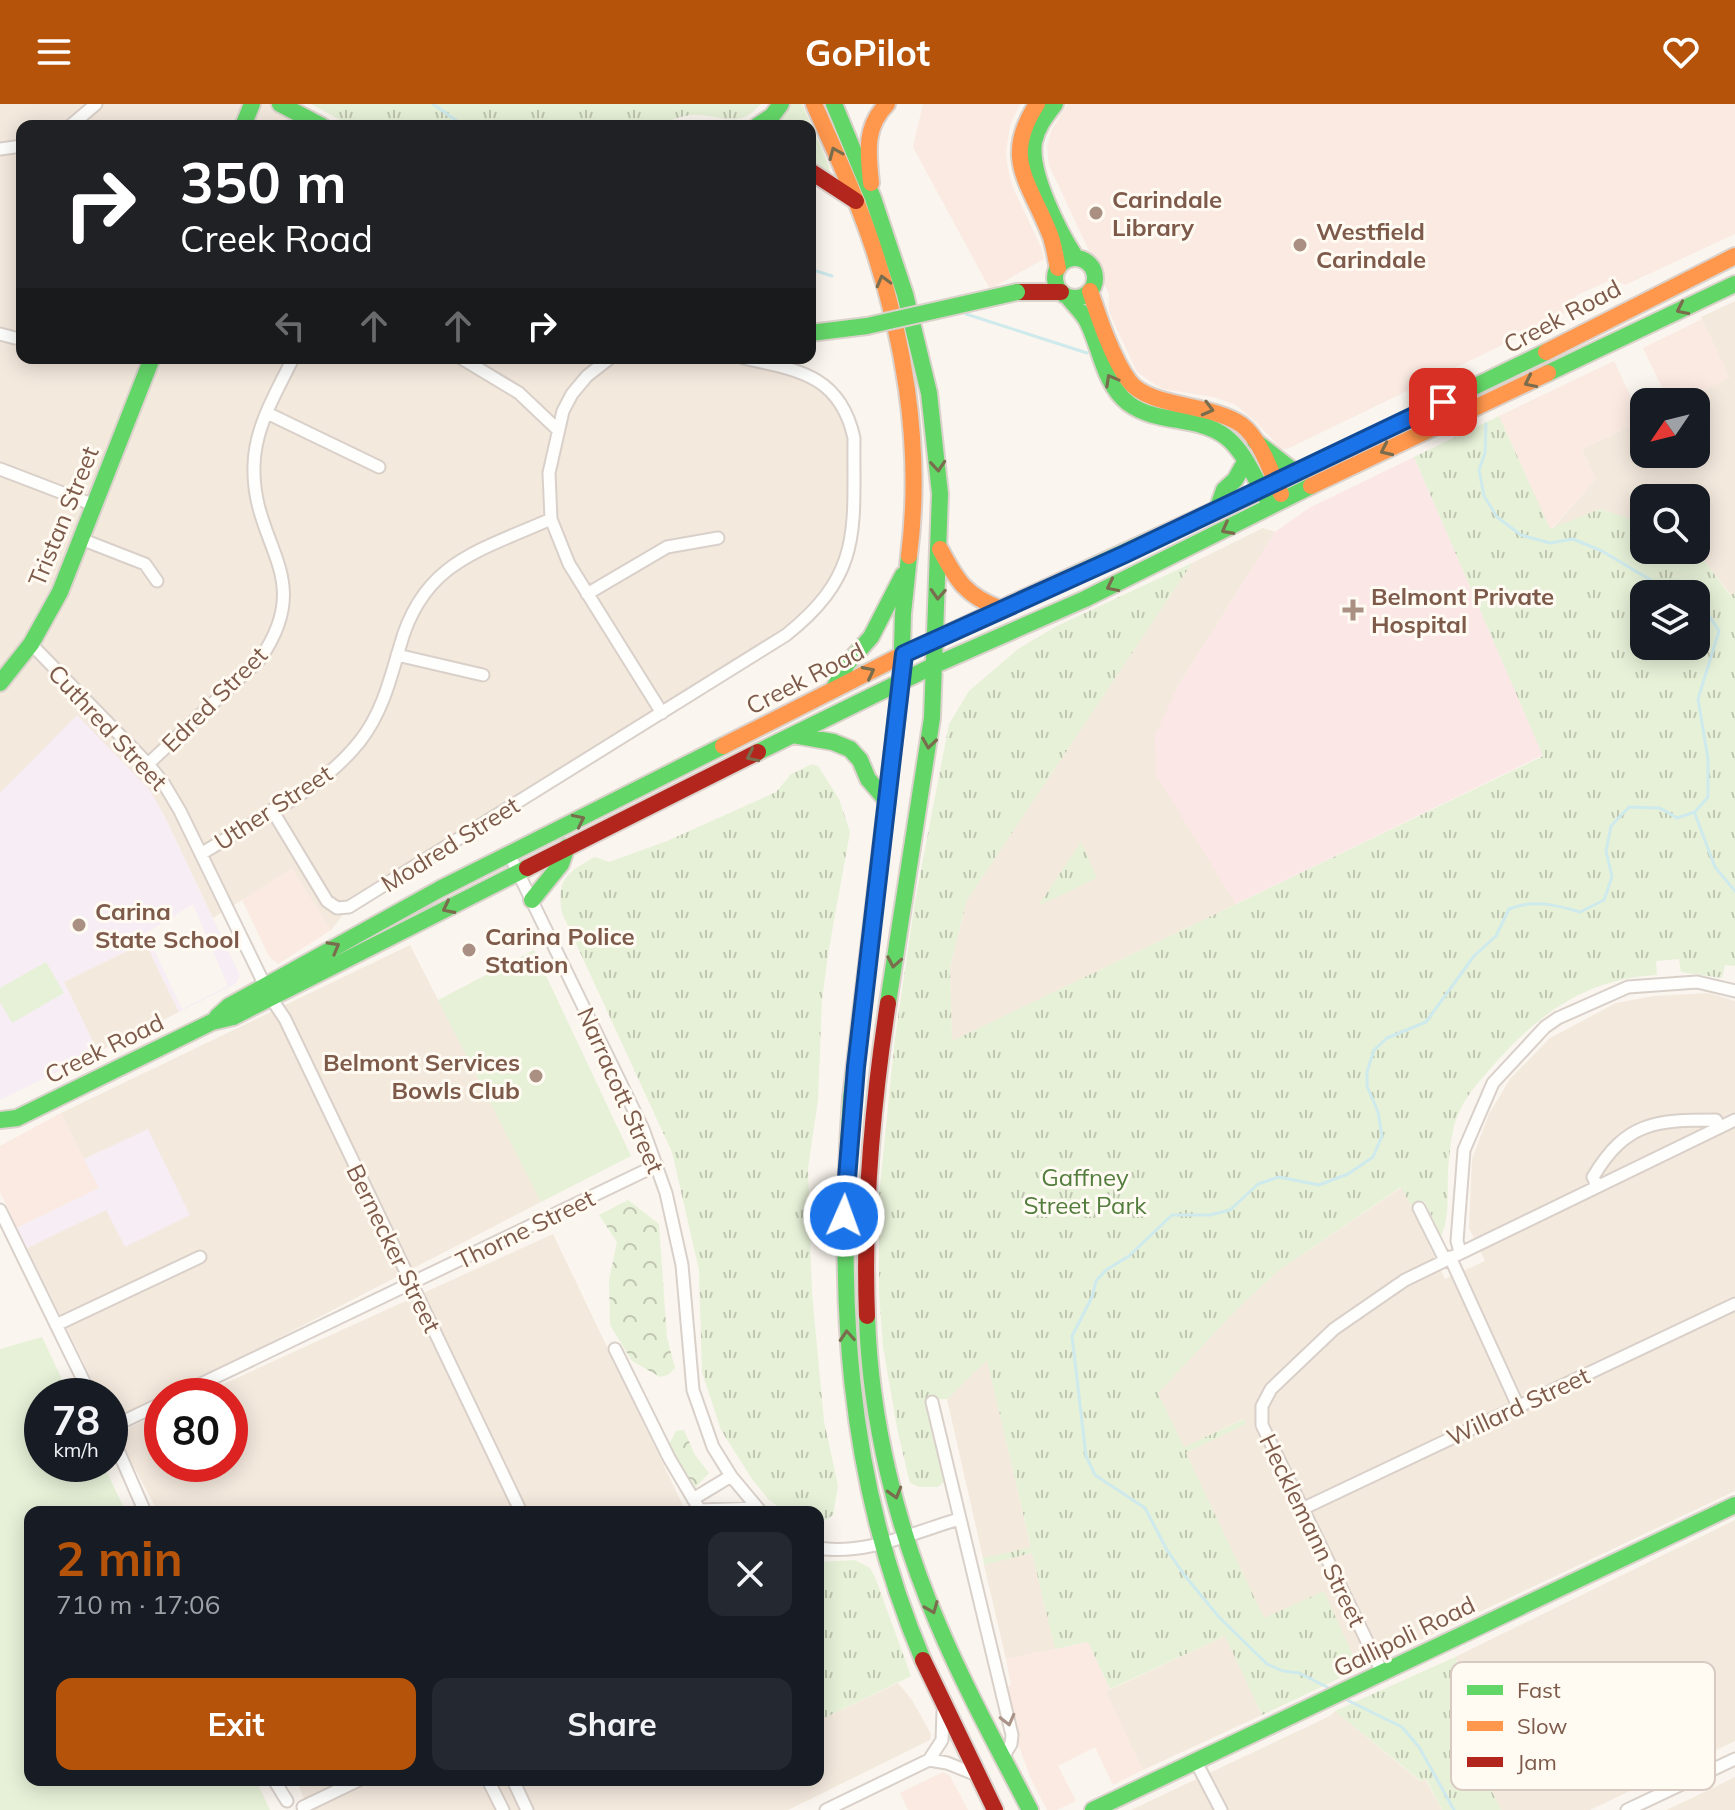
<!DOCTYPE html>
<html lang="en">
<head>
<meta charset="utf-8">
<style>
  :root { --surface:#171b24; --page:#242831; --text:#f1f3f6; --muted:#9ea1a6; --accent:#b45309 }
  body { margin:0; font-family:Mulish,sans-serif; background:var(--page); color:var(--text); height:100vh; display:flex; flex-direction:column; font-size:30px; white-space:nowrap }
  * { box-sizing:border-box; margin:0 }
  p { font-size:26px; color:var(--muted) }
  .icon { flex:none; width:44px; height:44px; fill:none; stroke:currentColor; stroke-width:2; stroke-linecap:round; stroke-linejoin:round }
  .map { position:relative; flex:1; overflow:hidden }
  .drawer { position:absolute; left:24px; top:1402px; width:800px; height:280px; display:flex; flex-direction:column; background:var(--surface); border-radius:16px; box-shadow:0 4px 20px #0003 }
  .drawer>* { flex:none }
  .banner { position:absolute; left:16px; top:16px; width:800px; height:244px; border-radius:16px; box-shadow:0 4px 20px #0003; background:#202124; color:#fff; overflow:hidden }
  .needle { width:52px; rotate:235deg }
  .fabs { position:absolute; left:1630px; top:284px; display:grid; gap:16px }
  .fabs a { display:grid; place-items:center; width:80px; height:80px; border-radius:16px; background:var(--surface); box-shadow:0 4px 20px #0003; font-size:40px }
  .speed { position:absolute; left:24px; top:1274px; display:flex; gap:16px; font-size:40px; font-weight:700; text-align:center }
  .speed>* { display:grid; place-content:center; width:104px; height:104px; border-radius:50%; background:var(--surface); box-shadow:0 4px 20px #0003; line-height:1 }
  .speed small { font-size:20px; font-weight:400 }
  .speed .limit { border:12px solid #d22; background:#fff; color:#111 }
  .pin { position:absolute; display:grid; place-items:center; width:68px; height:68px; color:#fff; margin:-34px; border-radius:16px; box-shadow:0 4px 12px #0006 }
  .me { position:absolute; width:88px; margin:-44px; rotate:2deg; stroke-linejoin:round; filter:drop-shadow(0 0 6px #0008) }
  .turn { display:flex; align-items:center; gap:28px; height:168px; padding:0 32px; font-size:36px }
  .turn .icon { width:104px; height:104px; stroke-width:2.5 }
  .turn b { display:block; font-size:56px; line-height:68px }
  .lanes { display:flex; align-items:center; height:76px; padding:0 32px; background:#0003; justify-content:center; gap:40px; direction:ltr }
  .lanes .off { opacity:.35 }
  .round { display:grid; place-items:center; flex:none; width:84px; height:84px; border-radius:16px; background:var(--page) }
  .overview { display:flex; align-items:center; justify-content:space-between; height:136px; padding:0 32px }
  h1 { font-size:48px; font-weight:700; line-height:60px; color:var(--accent) }
  .primary-button { display:flex; gap:16px; margin-top:auto; padding:16px 32px }
  .primary-button a { flex:1; height:92px; border-radius:16px; background:var(--accent); color:#fff; font-size:32px; font-weight:700; line-height:92px; text-align:center }
  .primary-button a+a { background:var(--page); color:var(--text) }
  header { display:flex; justify-content:space-between; align-items:center; height:104px; padding:0 32px; background:var(--accent); color:#fff; font-size:36px; font-weight:700 }
  .map>svg:first-child { display:block }
  .residential { fill:#f4e9dd }
  .commercial { fill:#faeae2 }
  .education { fill:#f6edf5; fill-rule:evenodd }
  .medical { fill:#fce7e7 }
  .green { fill:#e7f1d8 }
  .forest { fill:url(#forest-crowns) }
  .park { fill:url(#park-tufts); fill-rule:evenodd }
  .lines { fill:none; stroke-linecap:round; stroke-linejoin:round }
  .stream { stroke:#ceeaec; stroke-width:3 }
  .street-casing { stroke:#d9d0ca; stroke-width:15 }
  .fast-casing { stroke:#dbd2cc; stroke-width:20 }
  .slow-casing { stroke:#dbd2cc; stroke-width:20 }
  .jam-casing { stroke:#dbd2cc; stroke-width:20 }
  .street { stroke:#fefefc; stroke-width:11 }
  .fast { stroke:#63d668; stroke-width:16 }
  .slow { stroke:#ff974d; stroke-width:16 }
  .jam { stroke:#b3261e; stroke-width:16 }
  .fast-bridge-casing { stroke:#dbd2cc; stroke-width:20; stroke-linecap:butt }
  .fast-bridge { stroke:#63d668; stroke-width:16 }
  .oneway { stroke:#796d4e }
  .oneway2 { stroke:#aa9388 }
  .route-casing { stroke:#114b97; stroke-width:20 }
  .route { stroke:#1a73e8; stroke-width:14 }
  .poi-dot { fill:#a99083; stroke:#fffaf2; stroke-width:3 }
  .labels { text-anchor:middle; dominant-baseline:central; stroke-width:6; stroke-linejoin:round; paint-order:stroke }
  .poi-label { font-size:24px; font-weight:bold; fill:#7d5a4a; stroke:#fffaf2; text-anchor:start }
  .street-label { font-size:24px; fill:#7d5a4a; stroke:#fffaf2 }
  .park-label { font-size:24px; fill:#527d3d; stroke:#fffaf2 }
  .key { fill:#fffaf2; stroke:#d8cac0; stroke-width:2 }
  .key-label { font-size:22px; fill:#7d5a4a }
</style>
</head>
<body>
<header><svg class="icon" aria-label="menu" viewBox="0 0 24 24"><path d="M4 6h16M4 12h16M4 18h16"/></svg>GoPilot<svg class="icon" aria-label="heart" viewBox="0 0 24 24"><path d="M12 20l-8-8c-3-5 5-10 8-4 3-6 11-1 8 4z"/></svg></header>
<div class="map">
<svg width="1735" height="1706" viewBox="0 0 1735 1706">
  <defs>
    <pattern id="forest-crowns" width="20" height="18" patternUnits="userSpaceOnUse" patternTransform="scale(2)"><rect width="20" height="18" fill="#e7f1d8"/><path d="M2 6a3 3 0 1 1 6 0M12 15a3 3 0 1 1 6 0" fill="none" stroke="#c0c6b1"/></pattern>
    <pattern id="park-tufts" width="24" height="20" patternUnits="userSpaceOnUse" patternTransform="scale(2)"><rect width="24" height="20" fill="#e7f1d8"/><path d="M3 7l-1-3M5 7V3M7 7l1-3M15 17l-1-3M17 17v-4M19 17l1-3" fill="none" stroke="#c0c6b1"/></pattern>
  </defs>
  <rect width="100%" height="100%" fill="#faf5ee"/>
  <!-- residential -->
  <path class="residential" d="M0,0H280L322,22H22V254H743L819,276L851,321L850,448L812,511L349,803L331,826L292,765L213,814L163,709L0,689Z
    M1735,197V489L1731,491L1702,454L1690,446H1696V394H1644V419L1600,405L1551,426L1596,375L1582,345L1644,316V350H1696V298H1681L1729,273L1701,213Z
    M1263,424L1275,428L1177,584L1236,800L952,937L950,863L967,796L1192,459Z
    M145,838L179,908L98,948L64,878Z
    M410,841L541,1098L167,1292H162V1295L122,1314L113,1310L110,1308V1292H100L27,1144L107,1105L148,1026L84,1055L61,1009Z
    M1709,889L1735,897V1387L1359,1565L1323,1488L1264,1515L1186,1349L1245,1320L1243,1315L1184,1343L1158,1289L1239,1203L1278,1167L1402,1083L1445,1175L1485,1157L1469,1124L1472,1055L1489,1010L1510,975L1550,934L1616,899L1654,892Z
    M553,1130L686,1408H158L124,1344L122,1337L127,1325L162,1308V1360H230V1292H197Z
    M987,1255L1031,1444L983,1454L947,1295Z
    M1735,1416V1637L1590,1706H1501L1476,1654L1498,1644L1455,1553Z
    M1032,1449L1055,1545L1006,1555L984,1461Z
    M1225,1532L1262,1611L1143,1666L1105,1588Z
    M898,1579L912,1596L931,1630L930,1636L788,1706H309L296,1676H818V1617Z
    M1335,1607L1420,1677L1425,1675L1442,1706H1131L1330,1612Z
    M1735,1673V1706H1666L1692,1694Z"/>
  <!-- commercial -->
  <path class="commercial" d="M923,0H1020L1010,21L1006,48L1008,66L1013,84L1041,143L1044,155L990,185L913,43Z
    M1067,0H1735V130L1625,181L1613,175L1577,191L1569,205L1558,214L1287,345H1281L1256,318L1236,301L1214,293L1162,285L1137,268L1109,208V190L1049,61L1047,43L1051,27Z
    M1702,215L1730,274L1681,298H1669L1643,244Z
    M1614,257L1642,317L1582,345L1596,375L1550,426L1499,312Z
    M292,764L331,826L278,860L269,852L242,796Z
    M61,1009L99,1084L17,1124L0,1088V1042Z
    M1088,1538L1110,1585L1106,1588L1143,1666L1113,1681L1095,1643L1058,1662L1076,1697L1057,1706H1047L1031,1675L1017,1637L1004,1584L1011,1581L1006,1555Z
    M943,1668L950,1672L968,1706H908L900,1689Z"/>
  <!-- education -->
  <path class="education" d="M77,611L149,685L163,709L240,872L235,880L179,908L145,838L64,878L98,948L0,996V689ZM193,800L228,882L182,905L146,829Z
    M148,1025L190,1111L125,1143L106,1106L27,1144L17,1124L99,1084L84,1055Z"/>
  <!-- medical -->
  <path class="medical" d="M1414,353L1543,651L1236,800L1156,671L1155,632L1177,584L1275,428L1309,404Z"/>
  <!-- green -->
  <path class="green" d="M785,0H802L829,62L831,75L810,61V22H765Z
    M534,846L631,1052L541,1098L438,896Z
    M46,858L64,889L12,919L0,898V884Z
    M42,1233L70,1292H42V1360H103L126,1408H30V1676H256L270,1706H0V1245Z"/>
  <!-- forest -->
  <path class="forest" d="M628,1096L659,1120L667,1234L675,1264L668,1271L660,1273L632,1257L610,1221L609,1176L617,1138L599,1111Z
    M684,1326L695,1351L709,1369L694,1385L668,1342L676,1327Z"/>
  <!-- park -->
  <path class="park" d="M311,0H761C737,26 725,11 695,11C681,11 669,17 657,22H351Z
    M1499,312L1550,425L1600,405L1644,419V446H1690L1702,454L1730,491L1735,489V862L1725,861L1722,874L1681,868L1679,855L1656,857L1657,871C1584,875 1537,911 1490,965C1475,982 1460,999 1454,1022C1451,1037 1448,1055 1448,1071C1447,1091 1450,1113 1441,1132L1425,1098L1412,1104L1401,1083L1278,1167L1239,1203L1158,1289L1184,1343L1244,1315L1246,1320L1186,1349L1264,1514L1324,1487L1359,1565L1262,1611L1225,1532L1110,1585L1088,1538L1055,1545L1032,1449L984,1461L983,1454L1031,1443L987,1256L947,1295L928,1296L945,1377L938,1383H920L910,1379L898,1329L883,1243L879,1188V1091L895,934L915,797L949,620L969,587L1018,545L1057,522L1192,459L967,796L950,863L952,937L1543,652L1414,353ZM1644,490H1696V542H1644Z
    M812,660L818,662L839,695L850,728L828,850L822,896L818,996L808,1064L812,1189L824,1317L838,1382L833,1411L820,1420L818,1408H786L769,1396L752,1375L721,1326L702,1268L699,1166L672,1048L562,809C556,776 567,768 595,753L609,758L667,737L776,688L791,670Z
    M1081,738L1097,774L1038,802Z
    M855,1456L870,1464L875,1473L911,1572L818,1617V1458Z
    M1455,1553L1498,1644L1476,1655L1501,1706H1442L1426,1675L1421,1677L1335,1607Z"/>
  <g class="lines">
    <!-- stream -->
    <path class="stream" d="M433,0L464,22
      M810,165L832,172
      M966,210L1087,249
      M1469,267L1471,271
      M1486,320L1485,349L1479,366L1484,392L1497,413L1521,431L1550,439L1573,435L1602,447L1674,490
      M1695,710L1715,763L1735,787
      M1327,1583L1299,1569L1283,1567L1267,1560L1219,1513L1185,1472L1167,1446L1145,1404L1095,1371L1086,1352L1072,1232L1092,1193L1096,1177L1106,1166L1129,1152L1172,1111H1210L1230,1106L1258,1080L1279,1073L1319,1081L1348,1070L1373,1053L1382,1032L1378,1008L1367,982V968L1374,946L1387,934L1426,918L1474,852L1496,832L1509,805C1533,795 1557,801 1580,808L1604,796L1612,773L1606,747L1611,722L1629,703L1660,704L1677,714L1695,708L1708,693V655L1698,595L1719,527L1708,510L1696,503
      M1343,1594L1402,1623L1419,1643L1454,1706"/>
    <!-- street casing -->
    <g class="street-casing">
      <path id="street" d="M70,22L96,0
        M0,45L22,42
        M0,230L15,234
        M461,254L519,289L558,326
        M610,254L587,272L572,290L563,307L549,369L551,415L569,460L662,609
        M267,309L379,363
        M0,365L94,401
        M81,435L145,460L157,477
        M587,490L667,443L718,434
        M31,540L148,660L164,680L180,707L271,894L285,915L521,1408
        M397,551L483,571
        M148,660L260,555C317,473 252,442 254,363C254,323 277,288 293,254
        M272,706L327,797L337,804L349,803L786,531C864,469 853,424 854,334C840,271 798,266 743,254
        M201,750C255,716 320,688 360,637C382,609 390,576 400,542C423,458 479,447 551,415
        M509,750L643,1025L666,1089L682,1161L693,1286L713,1343L731,1372L761,1408
        M1597,1082L1593,1073C1626,1017 1657,1016 1716,1016L1720,1023
        M1419,1104L1445,1156
        M0,1106L91,1292
        M1460,1148L1457,1137L1464,1046L1493,979L1545,923L1558,914L1628,883L1697,878L1735,887
        M1450,1153L1518,1302
        M56,1221L200,1153
        M615,1245L669,1354L701,1408
        M176,1292L657,1061
        M932,1298L1012,1631L1011,1640L1003,1653
        M118,1320L162,1299
        M113,1335L145,1408
        M693,1395L731,1372
        M1302,1405L1735,1200
        M700,1406L757,1404
        M818,1444C864,1452 915,1428 959,1415
        M1382,1568L1262,1321V1302L1271,1285L1334,1225L1405,1176L1735,1016
        M929,1656L947,1659L977,1671
        M1195,1656L1221,1706
        M274,1676L287,1697
        M488,1676L503,1706
        M513,1676L527,1706
        M303,1703L359,1676
        M826,1706L929,1656L942,1636L943,1608
        M1627,1706L1735,1655"/>
    </g>
    <!-- fast casing -->
    <g class="fast-casing">
      <path id="fast" d="M280,0L322,22
        M834,0L873,94L905,190L929,289L940,390L932,614L888,899
        M1055,0C1046,12 1037,23 1034,38C1029,69 1059,128 1076,154
        M243,22L252,0
        M757,22L772,12L781,0
        M1055 174a20 20 0 1 1 40 0a20 20 0 1 1-40 0Z
        M1068,193C1074,201 1082,208 1087,217C1101,244 1103,279 1128,299C1157,321 1198,311 1226,333C1245,348 1255,375 1267,395
        M810,229L867,222
        M1548,269L1735,180
        M1255,337L1296,369
        M1217,406L1224,386L1235,376L1245,358
        M909,452L903,510L901,578L851,994C837,1190 845,1372 923,1556
        M1011,500L1296,369L1546,248
        M0,579L31,540L60,488L152,254
        M833,586L847,560L871,533L903,471
        M793,631L833,638L850,645L860,656L868,675L887,697
        M758,648L935,561L1085,495L1311,382
        M532,796L561,760L567,743
        M217,913L229,902L440,785L723,642
        M0,1016L17,1014L212,918L233,913L527,764
        M867,1212C870,1316 897,1425 938,1520C965,1584 998,1644 1030,1706
        M1093,1706L1735,1401"/>
    </g>
    <!-- slow casing -->
    <g class="slow-casing">
      <path id="slow" d="M814,0C832,41 851,81 866,123C904,228 923,342 909,452
        M1037,0C1002,54 1028,76 1049,128C1054,139 1055,152 1058,164
        M871,79C868,49 864,23 887,0
        M1090,187C1099,214 1112,254 1129,277C1149,304 1211,299 1242,321C1261,336 1271,369 1281,390
        M1546,248L1735,152
        M1311,382L1548,269
        M940,445C957,477 966,492 1001,505
        M723,642L904,550L1011,500"/>
    </g>
    <!-- jam casing -->
    <g class="jam-casing">
      <path id="jam" d="M810,67L856,97
        M1017,188H1061
        M527,764L758,648
        M867,1212C863,1107 872,1003 888,899
        M923,1556L995,1706"/>
    </g>
    <!-- street -->
    <use href="#street" class="street"/>
    <!-- fast -->
    <use href="#fast" class="fast"/>
    <!-- slow -->
    <use href="#slow" class="slow"/>
    <!-- jam -->
    <use href="#jam" class="jam"/>
    <!-- fast-bridge casing -->
    <g class="fast-bridge-casing">
      <path id="fast-bridge" d="M867,222L1017,188"/>
    </g>
    <!-- fast-bridge -->
    <use href="#fast-bridge" class="fast-bridge"/>
  </g>
  <!-- one-way arrows -->
  <defs><path id="oneway-chevron" d="M-2-3.5L2.5 0L-2 3.5" fill="none" stroke-width="1.6" stroke-linecap="round" stroke-linejoin="round" transform="scale(2)"/></defs>
  <g class="oneway">
    <use href="#oneway-chevron" transform="translate(835 49) rotate(-113)"/>
    <use href="#oneway-chevron" transform="translate(883 177) rotate(-105)"/>
    <use href="#oneway-chevron" transform="translate(1682 205) rotate(154)"/>
    <use href="#oneway-chevron" transform="translate(1111 276) rotate(-119)"/>
    <use href="#oneway-chevron" transform="translate(1530 278) rotate(154)"/>
    <use href="#oneway-chevron" transform="translate(1208 305) rotate(15)"/>
    <use href="#oneway-chevron" transform="translate(1386 346) rotate(155)"/>
    <use href="#oneway-chevron" transform="translate(938 362) rotate(85)"/>
    <use href="#oneway-chevron" transform="translate(1227 425) rotate(152)"/>
    <use href="#oneway-chevron" transform="translate(1112 482) rotate(154)"/>
    <use href="#oneway-chevron" transform="translate(938 490) rotate(93)"/>
    <use href="#oneway-chevron" transform="translate(869 568) rotate(-27)"/>
    <use href="#oneway-chevron" transform="translate(929 639) rotate(98)"/>
    <use href="#oneway-chevron" transform="translate(752 652) rotate(154)"/>
    <use href="#oneway-chevron" transform="translate(579 716) rotate(-26)"/>
    <use href="#oneway-chevron" transform="translate(448 804) rotate(153)"/>
    <use href="#oneway-chevron" transform="translate(334 843) rotate(-29)"/>
    <use href="#oneway-chevron" transform="translate(894 858) rotate(100)"/>
    <use href="#oneway-chevron" transform="translate(847 1232) rotate(-94)"/>
    <use href="#oneway-chevron" transform="translate(895 1389) rotate(74)"/>
    <use href="#oneway-chevron" transform="translate(932 1504) rotate(68)"/>
  </g>
  <use class="oneway2" href="#oneway-chevron" transform="translate(1008 1616) rotate(76)"/>
  <g class="lines">
    <!-- route casing -->
    <g class="route-casing">
      <path id="route" d="M844,1112L856,963L904,550L1125,450L1443,298"/>
    </g>
    <!-- route -->
    <use href="#route" class="route"/>
  </g>
  <!-- markers -->
  <g class="poi-dot">
    <circle cx="1096" cy="109" r="8"/>
    <circle cx="1300" cy="141" r="8"/>
    <path d="M1349 494h8v8h8v8h-8v8h-8v-8h-8v-8h8z"/>
    <circle cx="79" cy="821" r="8"/>
    <circle cx="469" cy="846" r="8"/>
    <circle cx="536" cy="972" r="8"/>
  </g>
  <g class="labels">
    <!-- poi labels -->
    <g class="poi-label">
      <text x="1112" y="95">Carindale<tspan x="1112" dy="28">Library</tspan></text>
      <text x="1316" y="127">Westfield<tspan x="1316" dy="28">Carindale</tspan></text>
      <text x="1371" y="492">Belmont Private<tspan x="1371" dy="28">Hospital</tspan></text>
      <text x="95" y="807">Carina<tspan x="95" dy="28">State School</tspan></text>
      <text x="485" y="832">Carina Police<tspan x="485" dy="28">Station</tspan></text>
      <text x="520" y="958" text-anchor="end">Belmont Services<tspan x="520" dy="28">Bowls Club</tspan></text>
    </g>
    <!-- street labels -->
    <g class="street-label">
      <text transform="translate(1562 212) rotate(-28)">Creek Road</text>
      <text transform="translate(63 412) rotate(-68)">Tristan Street</text>
      <text transform="translate(805 574) rotate(-27)">Creek Road</text>
      <text transform="translate(214 595) rotate(-45)">Edred Street</text>
      <text transform="translate(108 623) rotate(47)">Cuthred Street</text>
      <text transform="translate(273 703) rotate(-33)">Uther Street</text>
      <text transform="translate(450 740) rotate(-32)">Modred Street</text>
      <text transform="translate(104 944) rotate(-26)">Creek Road</text>
      <text transform="translate(621 986) rotate(66)">Narracott Street</text>
      <text transform="translate(525 1125) rotate(-26)">Thorne Street</text>
      <text transform="translate(394 1144) rotate(64)">Bernecker Street</text>
      <text transform="translate(1518 1302) rotate(-25)">Willard Street</text>
      <text transform="translate(1313 1426) rotate(64)">Hecklemann Street</text>
      <text transform="translate(1404 1532) rotate(-26)">Gallipoli Road</text>
    </g>
    <!-- park labels -->
    <g class="park-label">
      <text x="1085" y="1073">Gaffney<tspan x="1085" dy="28">Street Park</tspan></text>
    </g>
  </g>
  <!-- legend -->
  <rect x="1451" y="1558" width="264" height="128" rx="12" class="key"/>
  <rect x="1467" y="1581" width="36" height="10" fill="#63d668"/>
  <rect x="1467" y="1617" width="36" height="10" fill="#ff974d"/>
  <rect x="1467" y="1653" width="36" height="10" fill="#b3261e"/>
  <g class="key-label">
    <text x="1517" y="1594">Fast</text>
    <text x="1517" y="1630">Slow</text>
    <text x="1517" y="1666">Jam</text>
  </g>
</svg>
<div class="fabs">
<a><svg class="needle" viewBox="-14 -14 28 28"><path d="M0-13l5 13h-10z" fill="#e53935"/><path d="M0 13l5-13h-10z" fill="#9ea1a6"/></svg></a>
<a><svg class="icon" aria-label="search" viewBox="0 0 24 24"><circle cx="10" cy="10" r="6"/><path d="M15 15l6 6"/></svg></a>
<a><svg class="icon" aria-label="layers" viewBox="0 0 24 24"><path d="M12 4l9 5-9 5-9-5zM3 14l9 5 9-5"/></svg></a>
</div>
<div class="speed"><div>78<small>km/h</small></div><div class="limit">80</div></div>
<div class="pin" style="left:1443px;top:298px;background:#d93025"><svg class="icon" aria-label="arrive" viewBox="0 0 24 24"><path d="M6 21V4h12l-3 4 3 4H6"/></svg></div>
<svg class="me" style="left:844px;top:1112px" viewBox="-20 -20 40 40"><circle r="17" fill="#1a73e8" stroke="#fff" stroke-width="3"/><path d="M0-11L8 9 0 5-8 9z" fill="#fff"/></svg>
<div class="banner">
<div class="turn"><svg class="icon" aria-label="right" viewBox="0 0 24 24"><path d="M7 20v-9h11M14 6l5 5-5 5"/></svg><div><b>350 m</b>Creek Road</div></div>
<div class="lanes"><svg class="icon off" aria-label="left" viewBox="0 0 24 24"><path d="M17 20v-9H6M10 6l-5 5 5 5"/></svg><svg class="icon off" aria-label="ahead" viewBox="0 0 24 24"><path d="M12 20V5M6 11l6-6 6 6"/></svg><svg class="icon off" aria-label="ahead" viewBox="0 0 24 24"><path d="M12 20V5M6 11l6-6 6 6"/></svg><svg class="icon" aria-label="right" viewBox="0 0 24 24"><path d="M7 20v-9h11M14 6l5 5-5 5"/></svg></div>
</div>
<section class="drawer">
<div class="overview"><div><h1>2 min</h1><p>710 m · 17:06</p></div><a class="round"><svg class="icon" aria-label="close" viewBox="0 0 24 24"><path d="M6 6l12 12M18 6L6 18"/></svg></a></div>
<div class="primary-button"><a>Exit</a><a>Share</a></div>
</section>
</div>
</body>
</html>
